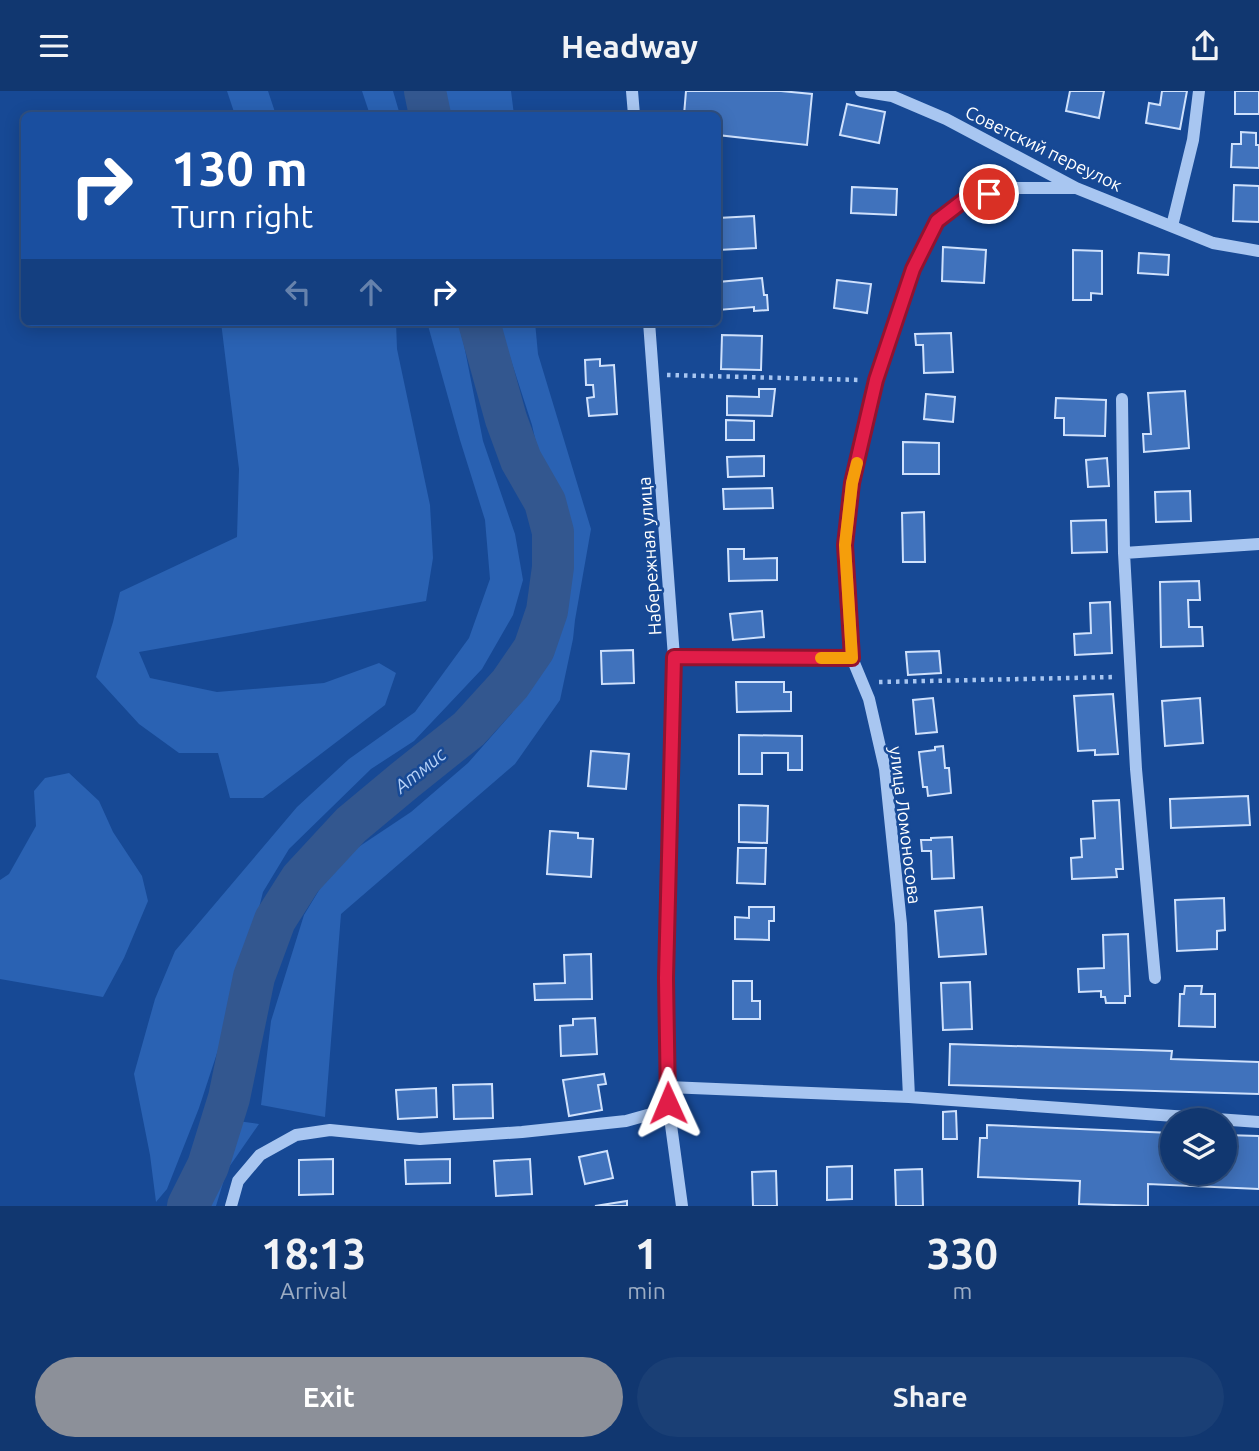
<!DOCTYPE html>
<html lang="en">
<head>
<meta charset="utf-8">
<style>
  :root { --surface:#113770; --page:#1a3f75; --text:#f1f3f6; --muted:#9cacc3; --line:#305183; --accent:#8c9099 }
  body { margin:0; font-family:Ubuntu,sans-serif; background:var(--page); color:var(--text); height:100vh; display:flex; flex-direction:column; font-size:26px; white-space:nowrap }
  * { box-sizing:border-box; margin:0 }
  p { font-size:23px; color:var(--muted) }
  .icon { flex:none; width:38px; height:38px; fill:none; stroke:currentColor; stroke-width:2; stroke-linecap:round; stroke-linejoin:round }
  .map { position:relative; height:1115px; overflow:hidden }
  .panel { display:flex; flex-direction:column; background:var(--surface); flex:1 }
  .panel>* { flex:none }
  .hud { position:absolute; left:21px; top:21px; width:700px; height:214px; border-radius:10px; box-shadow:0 4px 18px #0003,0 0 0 2px var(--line); background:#1a4fa0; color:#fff; overflow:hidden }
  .controls { position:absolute; left:1160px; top:1017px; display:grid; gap:14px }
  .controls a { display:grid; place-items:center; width:77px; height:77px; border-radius:50%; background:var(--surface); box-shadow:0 4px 18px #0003,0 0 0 2px var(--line); font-size:35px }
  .pin { position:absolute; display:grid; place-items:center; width:60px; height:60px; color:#fff; margin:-30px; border:4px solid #fff; border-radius:50%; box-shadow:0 2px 7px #0007 }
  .me { position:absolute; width:77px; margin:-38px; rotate:359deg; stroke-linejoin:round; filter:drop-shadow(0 0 5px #0008) }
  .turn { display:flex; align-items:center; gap:24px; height:147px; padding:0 35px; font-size:32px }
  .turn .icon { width:91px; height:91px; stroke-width:2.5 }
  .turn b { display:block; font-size:49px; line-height:60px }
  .lanes { display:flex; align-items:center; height:66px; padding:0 35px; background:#0003; justify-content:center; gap:35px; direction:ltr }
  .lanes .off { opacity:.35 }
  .eta { display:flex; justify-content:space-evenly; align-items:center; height:119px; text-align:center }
  .eta b { font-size:42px; font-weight:700; line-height:49px }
  .primary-button { display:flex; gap:14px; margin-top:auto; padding:14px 35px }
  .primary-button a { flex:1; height:80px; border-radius:42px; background:var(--accent); color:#fff; font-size:28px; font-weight:700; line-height:80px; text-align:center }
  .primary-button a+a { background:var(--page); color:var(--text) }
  header { display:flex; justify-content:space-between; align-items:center; height:91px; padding:0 35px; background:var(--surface); font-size:32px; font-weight:700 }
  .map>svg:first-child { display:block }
  .green { fill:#2a62b3 }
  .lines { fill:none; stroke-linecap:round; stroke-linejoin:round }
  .river { stroke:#33578f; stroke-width:42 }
  .building { fill:#4072bc; stroke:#cfe1fc; stroke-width:2 }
  .path { stroke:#a8c6f1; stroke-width:4.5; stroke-dasharray:3.5 5; stroke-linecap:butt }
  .minor { stroke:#a8c6f1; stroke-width:12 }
  .route-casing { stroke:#92132f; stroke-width:18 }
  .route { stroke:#e11d48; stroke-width:12 }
  .slow { stroke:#f59e0b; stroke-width:12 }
  .labels { text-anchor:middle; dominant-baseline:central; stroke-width:5; stroke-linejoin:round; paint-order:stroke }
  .street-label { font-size:18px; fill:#fff; stroke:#174995 }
  .water-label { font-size:19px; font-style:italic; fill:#b4d0f7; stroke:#174995 }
</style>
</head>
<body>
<header><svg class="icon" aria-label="menu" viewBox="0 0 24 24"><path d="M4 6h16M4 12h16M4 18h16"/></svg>Headway<svg class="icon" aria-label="share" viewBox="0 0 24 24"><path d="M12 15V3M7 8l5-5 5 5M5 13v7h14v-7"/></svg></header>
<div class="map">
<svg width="1259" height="1115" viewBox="0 0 1259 1115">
  <rect width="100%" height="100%" fill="#174995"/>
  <!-- green -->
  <path class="green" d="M227,0H268L276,24H235Z
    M362,0H393L400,24H370Z
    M437,0H511L514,24H442Z
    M221,231H396L397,258L430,414L433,467L426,510L139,561L150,587L217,601L324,592L379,572L396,582L385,614L263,707H230L218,662H179L139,633L96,586L113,531L120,501L237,446L239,378Z
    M427,231H458L464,254L483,350L515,443L523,489L513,524L482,578L414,650L371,678L289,758L263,801L240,892L199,1017L167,1098L156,1111L150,1064L134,983L155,908L175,860L297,716L349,668L415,621L469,547L490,488L485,429L460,349Z
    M496,231H535L538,263L591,438L575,529L573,548L560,609L515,673L341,823L325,1026L261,1014L271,930L304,824L321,796L354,759L411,721L468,672L512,622L541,559L553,520L560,476L563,420L543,383L532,334L510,266Z
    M69,682L99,710L113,741L142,785L148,810L124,867L103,906L0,888V789L9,783L36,735L34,700L45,687Z
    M230,1029L259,1033L227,1079L216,1115H197L218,1065Z"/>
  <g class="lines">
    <!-- river -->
    <path class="river" d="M425,0L430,24
      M188,1115L208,1075L229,1007L254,886L275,829L301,788L351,734L405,689L469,638L510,593L534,558L547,520L553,476V441L545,411L521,369L506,328L479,231"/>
  </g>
  <!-- building -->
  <path class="building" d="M686,0H781L812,3L807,54L718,44V24H684Z
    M1070,0H1104L1099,27L1066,20Z
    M1162,0H1187L1180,38L1146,32L1149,12L1160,14Z
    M1235,0H1259V23H1235Z
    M847,13L885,21L879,52L840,44Z
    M1241,41L1256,42V54H1259V77L1231,76L1232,53H1241Z
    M1234,94L1259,95V131L1233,130Z
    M852,96L897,98L896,124L851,122Z
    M754,125L756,157L718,159V127Z
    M943,156L986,159L984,192L942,190Z
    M1073,159L1102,160V203L1091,202V209H1073Z
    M1139,162L1169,164L1168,184L1138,182Z
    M762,187L764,204H767L768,219L754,220V216L718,219V191Z
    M837,189L871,193L867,222L834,217Z
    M951,242L953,281L924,282L923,254H916L915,243Z
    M722,244L762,245L761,279L721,278Z
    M600,268V275L614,274L617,323L589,325L587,307L594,306L593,294H586L585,269Z
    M759,298H775L772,325L727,324V305L759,306Z
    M1185,300L1189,357L1144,361L1143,343H1151L1148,302Z
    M926,303L955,306L953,331L924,328Z
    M1056,307L1106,309L1105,345L1064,344V327H1055Z
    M726,329L754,330V349H726Z
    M903,351L939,352V383H903Z
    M764,365V385L728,386L727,366Z
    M1107,367L1109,395L1088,396L1086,369Z
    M772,397L773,417L724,418L723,398Z
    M1190,400L1191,430L1156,431L1155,401Z
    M924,421L925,471H903L902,422Z
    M1106,429L1107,461L1072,462L1071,430Z
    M728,458H744V468L777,467V489L729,490Z
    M1199,490L1200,509H1188L1189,536H1202L1203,555L1161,556L1160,491Z
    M1110,511L1112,562L1075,564L1074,543L1091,542L1090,512Z
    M762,520L764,546L733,549L730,523Z
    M633,559L634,592L602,593L601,560Z
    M939,560L941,582L908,584L906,561Z
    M736,591H784V601H791V620L737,621Z
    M1113,603L1118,663L1095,664V659L1078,660L1074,605Z
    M933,607L937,641L916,643L913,609Z
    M1200,607L1203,652L1165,655L1162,610Z
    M739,644L802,645V679H788V662H762V683H739Z
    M943,655L945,677H949L951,702L928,705L927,696H923L919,661L935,659V656Z
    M591,660L629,663L626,698L588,695Z
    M1248,705L1250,734L1171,737L1170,708Z
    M1119,709L1123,778H1116L1117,786L1072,788L1071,767L1082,766L1081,748L1095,747L1093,710Z
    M739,714L768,715L767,752L739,751Z
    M550,740L578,742V747L593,748L591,786L547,783Z
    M952,746L954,787L932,788L931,760H922L921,749H931V747Z
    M738,757H766L765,793L737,792Z
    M1224,807L1225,839L1217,840V858L1177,860L1175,809Z
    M749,816H774V830H769V849L735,848V826L749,827Z
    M982,816L986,863L939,866L935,820Z
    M1128,843L1130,905H1125V912H1106L1105,906H1101V900L1079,901L1078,878L1104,877L1103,844Z
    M591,863L592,908L535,909L534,893L565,892L564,864Z
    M733,890H752V910H760V928H733Z
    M970,891L972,938L943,939L941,892Z
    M1185,895H1202L1201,903H1215V936L1179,935L1180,903H1184Z
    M595,927L597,963L561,965L560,935L573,934V928Z
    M950,953L1172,960L1171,968L1259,971V1003L949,994Z
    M604,983L606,993L598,994L602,1019L569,1025L563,989Z
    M492,993L493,1027L454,1028L453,994Z
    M436,997L437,1026L398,1028L396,999Z
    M956,1020L957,1048H943V1021Z
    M987,1034L1172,1042V1082H1225V1044L1259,1045V1098L1148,1093V1115L1079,1113L1080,1090L978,1086L980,1047H987Z
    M607,1060L613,1087L585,1093L579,1066Z
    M333,1068V1103L299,1104V1069Z
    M450,1068V1092L406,1093L405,1069Z
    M530,1068L532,1103L496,1105L494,1070Z
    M852,1075V1108L827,1109V1076Z
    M922,1078L923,1115H896L895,1079Z
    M776,1080L777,1115H753L752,1081Z
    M627,1110V1115H595Z"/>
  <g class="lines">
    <!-- path -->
    <path class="path" d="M667,284L862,289
      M879,591L1116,586"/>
    <!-- minor -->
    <path class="minor" d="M632,0L634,24
      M861,0L892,5L946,28L1076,97L1213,152L1259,160
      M1172,135L1193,49L1199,0
      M649,231L674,566L666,887L668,1012L682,1115
      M1122,308L1124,462L1136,678L1155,887
      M1124,462L1259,453
      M674,566L852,567
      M668,996L909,1006L1259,1031
      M909,1006L901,833L885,678L869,608L852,567L845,454L852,392L876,289L913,178L937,130L963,110L1015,97H1076
      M231,1115L238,1090L260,1064L296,1044L330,1039L420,1048L522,1041L626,1030L651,1023L668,1012"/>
  </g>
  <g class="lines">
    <!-- route casing -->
    <g class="route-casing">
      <path id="route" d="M668,1012L666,887L674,566L852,567L845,454L852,392L876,289L913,178L937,130L963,110L989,103"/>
    </g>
    <!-- route -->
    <use href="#route" class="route"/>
    <!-- slow -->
    <path class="slow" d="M821,567H852L845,454L852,392L857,372"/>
  </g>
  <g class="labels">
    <!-- street labels -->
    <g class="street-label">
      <text transform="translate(1044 57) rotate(26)">Советский переулок</text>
      <text transform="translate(649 465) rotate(-94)">Набережная улица</text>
      <text transform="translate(906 734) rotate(83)">улица Ломоносова</text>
    </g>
    <!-- water labels -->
    <g class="water-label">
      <text transform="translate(420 679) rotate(-39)">Атмис</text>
    </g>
  </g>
</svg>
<div class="controls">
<a><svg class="icon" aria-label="layers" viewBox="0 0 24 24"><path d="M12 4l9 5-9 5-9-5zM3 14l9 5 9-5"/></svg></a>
</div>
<div class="pin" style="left:989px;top:103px;background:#d93025"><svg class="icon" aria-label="arrive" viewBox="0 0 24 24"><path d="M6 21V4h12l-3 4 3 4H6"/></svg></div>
<svg class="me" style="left:668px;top:1012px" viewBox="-20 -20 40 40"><path d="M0-17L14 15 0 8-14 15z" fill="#e11d48" stroke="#fff" stroke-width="4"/></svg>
<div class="hud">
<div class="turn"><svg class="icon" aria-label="right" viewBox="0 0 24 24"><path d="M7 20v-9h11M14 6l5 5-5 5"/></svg><div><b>130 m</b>Turn right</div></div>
<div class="lanes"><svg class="icon off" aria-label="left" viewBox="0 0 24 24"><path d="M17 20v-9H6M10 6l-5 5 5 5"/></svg><svg class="icon off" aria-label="ahead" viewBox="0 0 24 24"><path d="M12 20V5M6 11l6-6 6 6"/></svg><svg class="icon" aria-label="right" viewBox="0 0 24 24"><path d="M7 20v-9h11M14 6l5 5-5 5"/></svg></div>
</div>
</div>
<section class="panel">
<div class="eta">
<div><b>18:13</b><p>Arrival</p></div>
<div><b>1</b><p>min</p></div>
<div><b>330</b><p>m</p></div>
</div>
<div class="primary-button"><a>Exit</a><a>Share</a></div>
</section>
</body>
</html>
